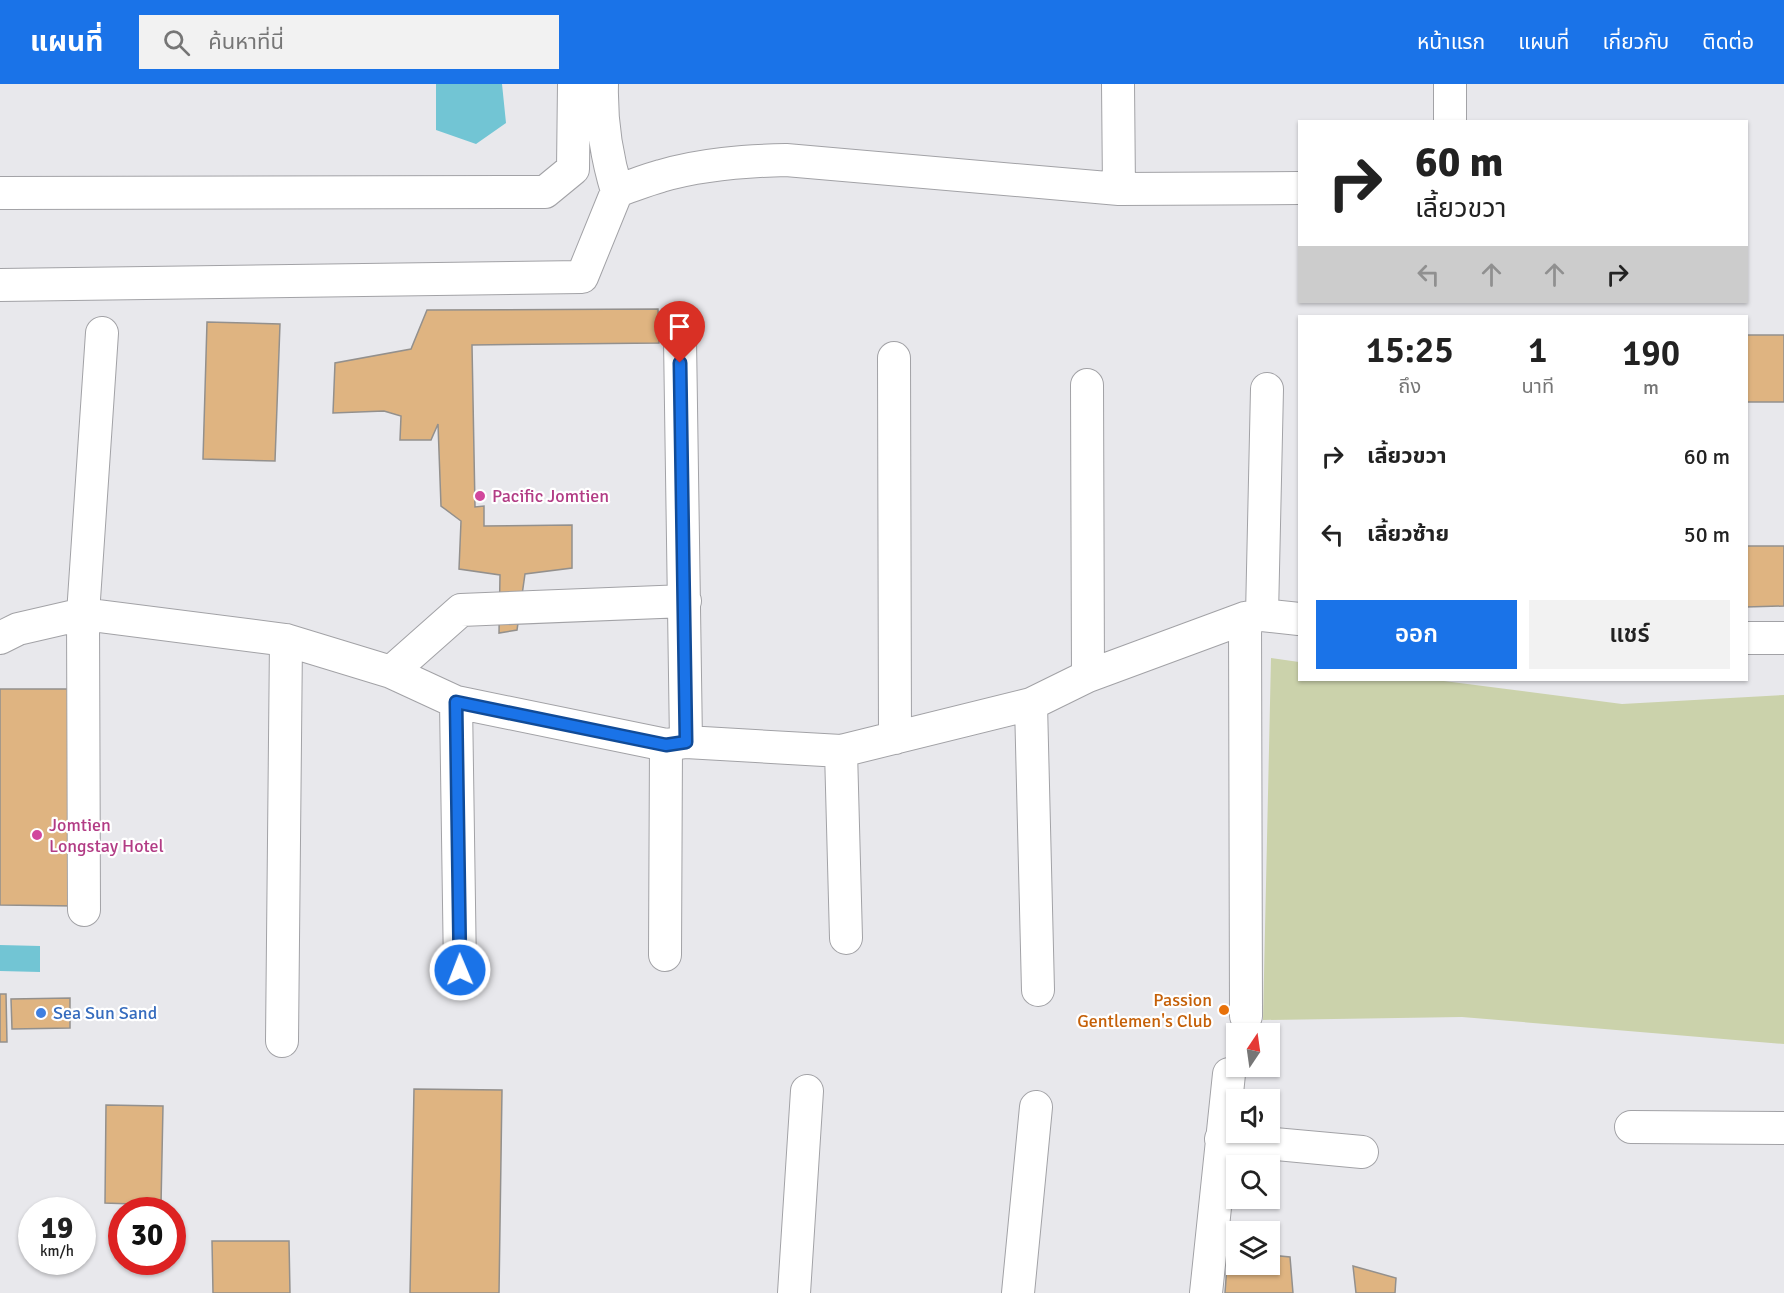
<!DOCTYPE html>
<html lang="th">
<head>
<meta charset="utf-8">
<style>
  :root { --surface:#fff; --page:#f2f2f2; --text:#222; --muted:#767676; --accent:#1a73e8 }
  body { margin:0; font-family:Signika,"Noto Sans Thai",sans-serif; background:var(--page); color:var(--text); height:100vh; display:flex; flex-direction:column; font-size:22px; white-space:nowrap }
  * { box-sizing:border-box; margin:0 }
  p { font-size:20px; color:var(--muted) }
  .icon { flex:none; width:33px; height:33px; fill:none; stroke:currentColor; stroke-width:2; stroke-linecap:round; stroke-linejoin:round }
  .map { position:relative; flex:1; overflow:hidden }
  .drawer { position:absolute; left:1298px; top:231px; width:450px; height:366px; display:flex; flex-direction:column; background:var(--surface); border-radius:0px; box-shadow:0 2px 4px #0004 }
  .drawer>* { flex:none }
  .banner { position:absolute; left:1298px; top:36px; width:450px; height:183px; border-radius:0px; box-shadow:0 2px 4px #0004; background:#fff; color:var(--text); overflow:hidden }
  .needle { width:39px; rotate:13deg }
  .controls { position:absolute; left:1226px; top:939px; display:grid; gap:12px }
  .controls a { display:grid; place-items:center; width:54px; height:54px; border-radius:0px; background:var(--surface); box-shadow:0 2px 4px #0004; font-size:30px }
  .speed { position:absolute; left:18px; top:1113px; display:flex; gap:12px; font-size:30px; font-weight:700; text-align:center }
  .speed>* { display:grid; place-content:center; width:78px; height:78px; border-radius:50%; background:var(--surface); box-shadow:0 2px 4px #0004; line-height:1 }
  .speed small { font-size:15px; font-weight:400 }
  .speed .limit { border:9px solid #d22; background:#fff; color:#111 }
  .pin { position:absolute; display:grid; place-items:center; width:51px; height:51px; color:#fff; margin:-62px -26px; border-radius:50% 50% 50% 0; rotate:-45deg; box-shadow:0 0 6px #0007 }
  .pin .icon { rotate:45deg }
  .me { position:absolute; width:66px; margin:-33px; rotate:359deg; stroke-linejoin:round; filter:drop-shadow(0 0 4px #0008) }
  .turn { display:flex; align-items:center; gap:21px; height:126px; padding:0 18px; font-size:27px }
  .turn .icon { width:78px; height:78px; stroke-width:2.5 }
  .turn b { display:block; font-size:42px; line-height:51px }
  .lanes { display:flex; align-items:center; height:57px; padding:0 18px; background:#0003; justify-content:center; gap:30px; direction:ltr }
  .lanes .off { opacity:.35 }
  .eta { display:flex; justify-content:space-evenly; align-items:center; height:102px; text-align:center }
  .eta b { font-size:36px; font-weight:600; line-height:42px }
  .button { display:flex; gap:12px; margin-top:auto; padding:12px 18px }
  .button a { flex:1; height:69px; border-radius:0px; background:var(--accent); color:#fff; font-size:24px; font-weight:600; line-height:69px; text-align:center }
  .button a+a { background:var(--page); color:var(--text) }
  ul { padding:0; list-style:none }
  li { display:flex; align-items:center; gap:18px; height:78px; padding:0 18px }
  li div { flex:1 }
  li b { display:block; font-size:22px }
  li em { font-style:normal }
  header { display:flex; align-items:center; gap:36px; box-sizing:border-box; height:84px; padding:0 30px; background:var(--accent); color:#fff }
  header strong { font-size:28px }
  nav { display:flex; gap:33px; margin-inline-start:auto; font-size:21px }
  .search { width:420px; height:54px; background:var(--page); display:flex; align-items:center; gap:15px; box-sizing:border-box; padding:0 21px; border-radius:0px; color:var(--muted); font-size:22px }
  .map>svg:first-child { display:block }
  .green { fill:#cbd2ab }
  .water { fill:#72c5d4 }
  .building { fill:#dfb481; stroke:#93908d; stroke-width:1.5 }
  .lines { fill:none; stroke-linecap:round; stroke-linejoin:round }
  .minor-casing { stroke:#a2a2a6; stroke-width:34 }
  .minor { stroke:#fff; stroke-width:32 }
  .route-casing { stroke:#114b97; stroke-width:15 }
  .route { stroke:#1a73e8; stroke-width:10 }
  .hotel-dot { fill:#d1479c; stroke:#fff; stroke-width:2 }
  .food-dot { fill:#e8710a; stroke:#fff; stroke-width:2 }
  .shop-dot { fill:#3f7fe0; stroke:#fff; stroke-width:2 }
  .labels { text-anchor:middle; dominant-baseline:central; stroke-width:4.5; stroke-linejoin:round; paint-order:stroke }
  .hotel-label { font-size:18px; fill:#b23c85; stroke:#fff; text-anchor:start }
  .food-label { font-size:18px; fill:#c56008; stroke:#fff; text-anchor:end }
  .shop-label { font-size:18px; fill:#366cbe; stroke:#fff; text-anchor:start }
</style>
</head>
<body>
<header>
<strong>แผนที่</strong>
<div class="search"><svg class="icon" aria-label="search" viewBox="0 0 24 24"><circle cx="10" cy="10" r="6"/><path d="M15 15l6 6"/></svg>ค้นหาที่นี่</div>
<nav><a>หน้าแรก</a><a>แผนที่</a><a>เกี่ยวกับ</a><a>ติดต่อ</a></nav>
</header>
<div class="map">
<svg width="1784" height="1209" viewBox="0 0 1784 1209">
  <rect width="100%" height="100%" fill="#e8e8ec"/>
  <!-- green -->
  <path class="green" d="M1271,574L1299,578V596H1436L1622,620L1784,611V960L1462,933L1263,936Z"/>
  <!-- water -->
  <path class="water" d="M436,0H502L506,39L476,60L436,46Z
    M0,861L40,862V888L0,887Z"/>
  <!-- building -->
  <path class="building" d="M658,225L659,259L472,261L475,423L484,422V442L572,441V484L525,490L517,546L499,549L500,491L459,485L461,437L441,422L438,340L431,356H400L401,332L384,327L333,329L335,279L411,265L427,226Z
    M207,238L280,240L275,377L203,375Z
    M1746,251H1784V318H1746Z
    M1746,462H1784V522L1746,523Z
    M0,605H74V822L0,821Z
    M0,910H6L7,958H0Z
    M70,914V944L12,945L11,915Z
    M414,1005L502,1006L499,1209H410Z
    M106,1021L163,1022L161,1121L105,1119Z
    M212,1157H289L290,1209H213Z
    M1228,1167L1236,1168V1180H1269V1171L1290,1173L1293,1209H1225Z
    M1353,1182L1396,1194L1395,1209H1356Z"/>
  <g class="lines">
    <!-- minor casing -->
    <g class="minor-casing">
      <path id="minor" d="M602,0C601,38 606,71 617,107
        M1118,0L1119,105
        M1450,0V38
        M0,109L545,108L573,85L574,0
        M0,201L582,193L617,107C632,102 646,96 661,92C702,80 744,77 786,76L1119,105L1299,104
        M680,255L686,658
        M894,274L895,654
        M1087,301L1088,592
        M1262,531L1267,305
        M1245,534L1246,932
        M0,554L18,545L83,530L286,556L391,588L456,618L666,661L686,658L841,667L1031,620L1088,592L1245,534L1262,531L1299,535
        M1746,554H1784
        M391,588L461,526L685,517
        M456,618L460,886
        M1031,620L1038,906
        M841,667L846,854
        M84,826L83,530L102,249
        M665,871L666,661
        M282,957L286,556
        M1631,1043L1784,1044
        M1221,1055L1362,1068
        M794,1209L807,1007
        M1018,1209L1036,1023
        M1206,1209L1229,990"/>
    </g>
    <!-- minor -->
    <use href="#minor" class="minor"/>
  </g>
  <g class="lines">
    <!-- route casing -->
    <g class="route-casing">
      <path id="route" d="M460,886L456,618L666,661L686,658L680,279"/>
    </g>
    <!-- route -->
    <use href="#route" class="route"/>
  </g>
  <!-- markers -->
  <g class="hotel-dot">
    <circle cx="480" cy="412" r="6"/>
    <circle cx="37" cy="751" r="6"/>
  </g>
  <circle class="food-dot" cx="1224" cy="926" r="6"/>
  <circle class="shop-dot" cx="41" cy="929" r="6"/>
  <g class="labels">
    <!-- hotel labels -->
    <g class="hotel-label">
      <text x="492" y="412">Pacific Jomtien</text>
      <text x="49" y="741">Jomtien<tspan x="49" dy="21">Longstay Hotel</tspan></text>
    </g>
    <!-- food labels -->
    <g class="food-label">
      <text x="1212" y="916">Passion<tspan x="1212" dy="21">Gentlemen's Club</tspan></text>
    </g>
    <!-- shop labels -->
    <g class="shop-label">
      <text x="53" y="929">Sea Sun Sand</text>
    </g>
  </g>
</svg>
<div class="controls">
<a><svg class="needle" viewBox="-14 -14 28 28"><path d="M0-13l5 13h-10z" fill="#e53935"/><path d="M0 13l5-13h-10z" fill="#767676"/></svg></a>
<a><svg class="icon" aria-label="sound" viewBox="0 0 24 24"><path d="M4 9h4l5-4v14l-5-4H4zM17 9q2 3 0 6"/></svg></a>
<a><svg class="icon" aria-label="search" viewBox="0 0 24 24"><circle cx="10" cy="10" r="6"/><path d="M15 15l6 6"/></svg></a>
<a><svg class="icon" aria-label="layers" viewBox="0 0 24 24"><path d="M12 4l9 5-9 5-9-5zM3 14l9 5 9-5"/></svg></a>
</div>
<div class="speed"><div>19<small>km/h</small></div><div class="limit">30</div></div>
<div class="pin" style="left:680px;top:279px;background:#d93025"><svg class="icon" aria-label="arrive" viewBox="0 0 24 24"><path d="M6 21V4h12l-3 4 3 4H6"/></svg></div>
<svg class="me" style="left:460px;top:886px" viewBox="-20 -20 40 40"><circle r="17" fill="#1a73e8" stroke="#fff" stroke-width="3"/><path d="M0-11L8 9 0 5-8 9z" fill="#fff"/></svg>
<div class="banner">
<div class="turn"><svg class="icon" aria-label="right" viewBox="0 0 24 24"><path d="M7 20v-9h11M14 6l5 5-5 5"/></svg><div><b>60 m</b>เลี้ยวขวา</div></div>
<div class="lanes"><svg class="icon off" aria-label="left" viewBox="0 0 24 24"><path d="M17 20v-9H6M10 6l-5 5 5 5"/></svg><svg class="icon off" aria-label="ahead" viewBox="0 0 24 24"><path d="M12 20V5M6 11l6-6 6 6"/></svg><svg class="icon off" aria-label="ahead" viewBox="0 0 24 24"><path d="M12 20V5M6 11l6-6 6 6"/></svg><svg class="icon" aria-label="right" viewBox="0 0 24 24"><path d="M7 20v-9h11M14 6l5 5-5 5"/></svg></div>
</div>
<section class="drawer">
<div class="eta">
<div><b>15:25</b><p>ถึง</p></div>
<div><b>1</b><p>นาที</p></div>
<div><b>190</b><p>m</p></div>
</div>
<ul>
<li><svg class="icon" aria-label="right" viewBox="0 0 24 24"><path d="M7 20v-9h11M14 6l5 5-5 5"/></svg><div><b>เลี้ยวขวา</b></div><em>60 m</em></li>
<li><svg class="icon" aria-label="left" viewBox="0 0 24 24"><path d="M17 20v-9H6M10 6l-5 5 5 5"/></svg><div><b>เลี้ยวซ้าย</b></div><em>50 m</em></li>
</ul>
<div class="button"><a>ออก</a><a>แชร์</a></div>
</section>
</div>
</body>
</html>
